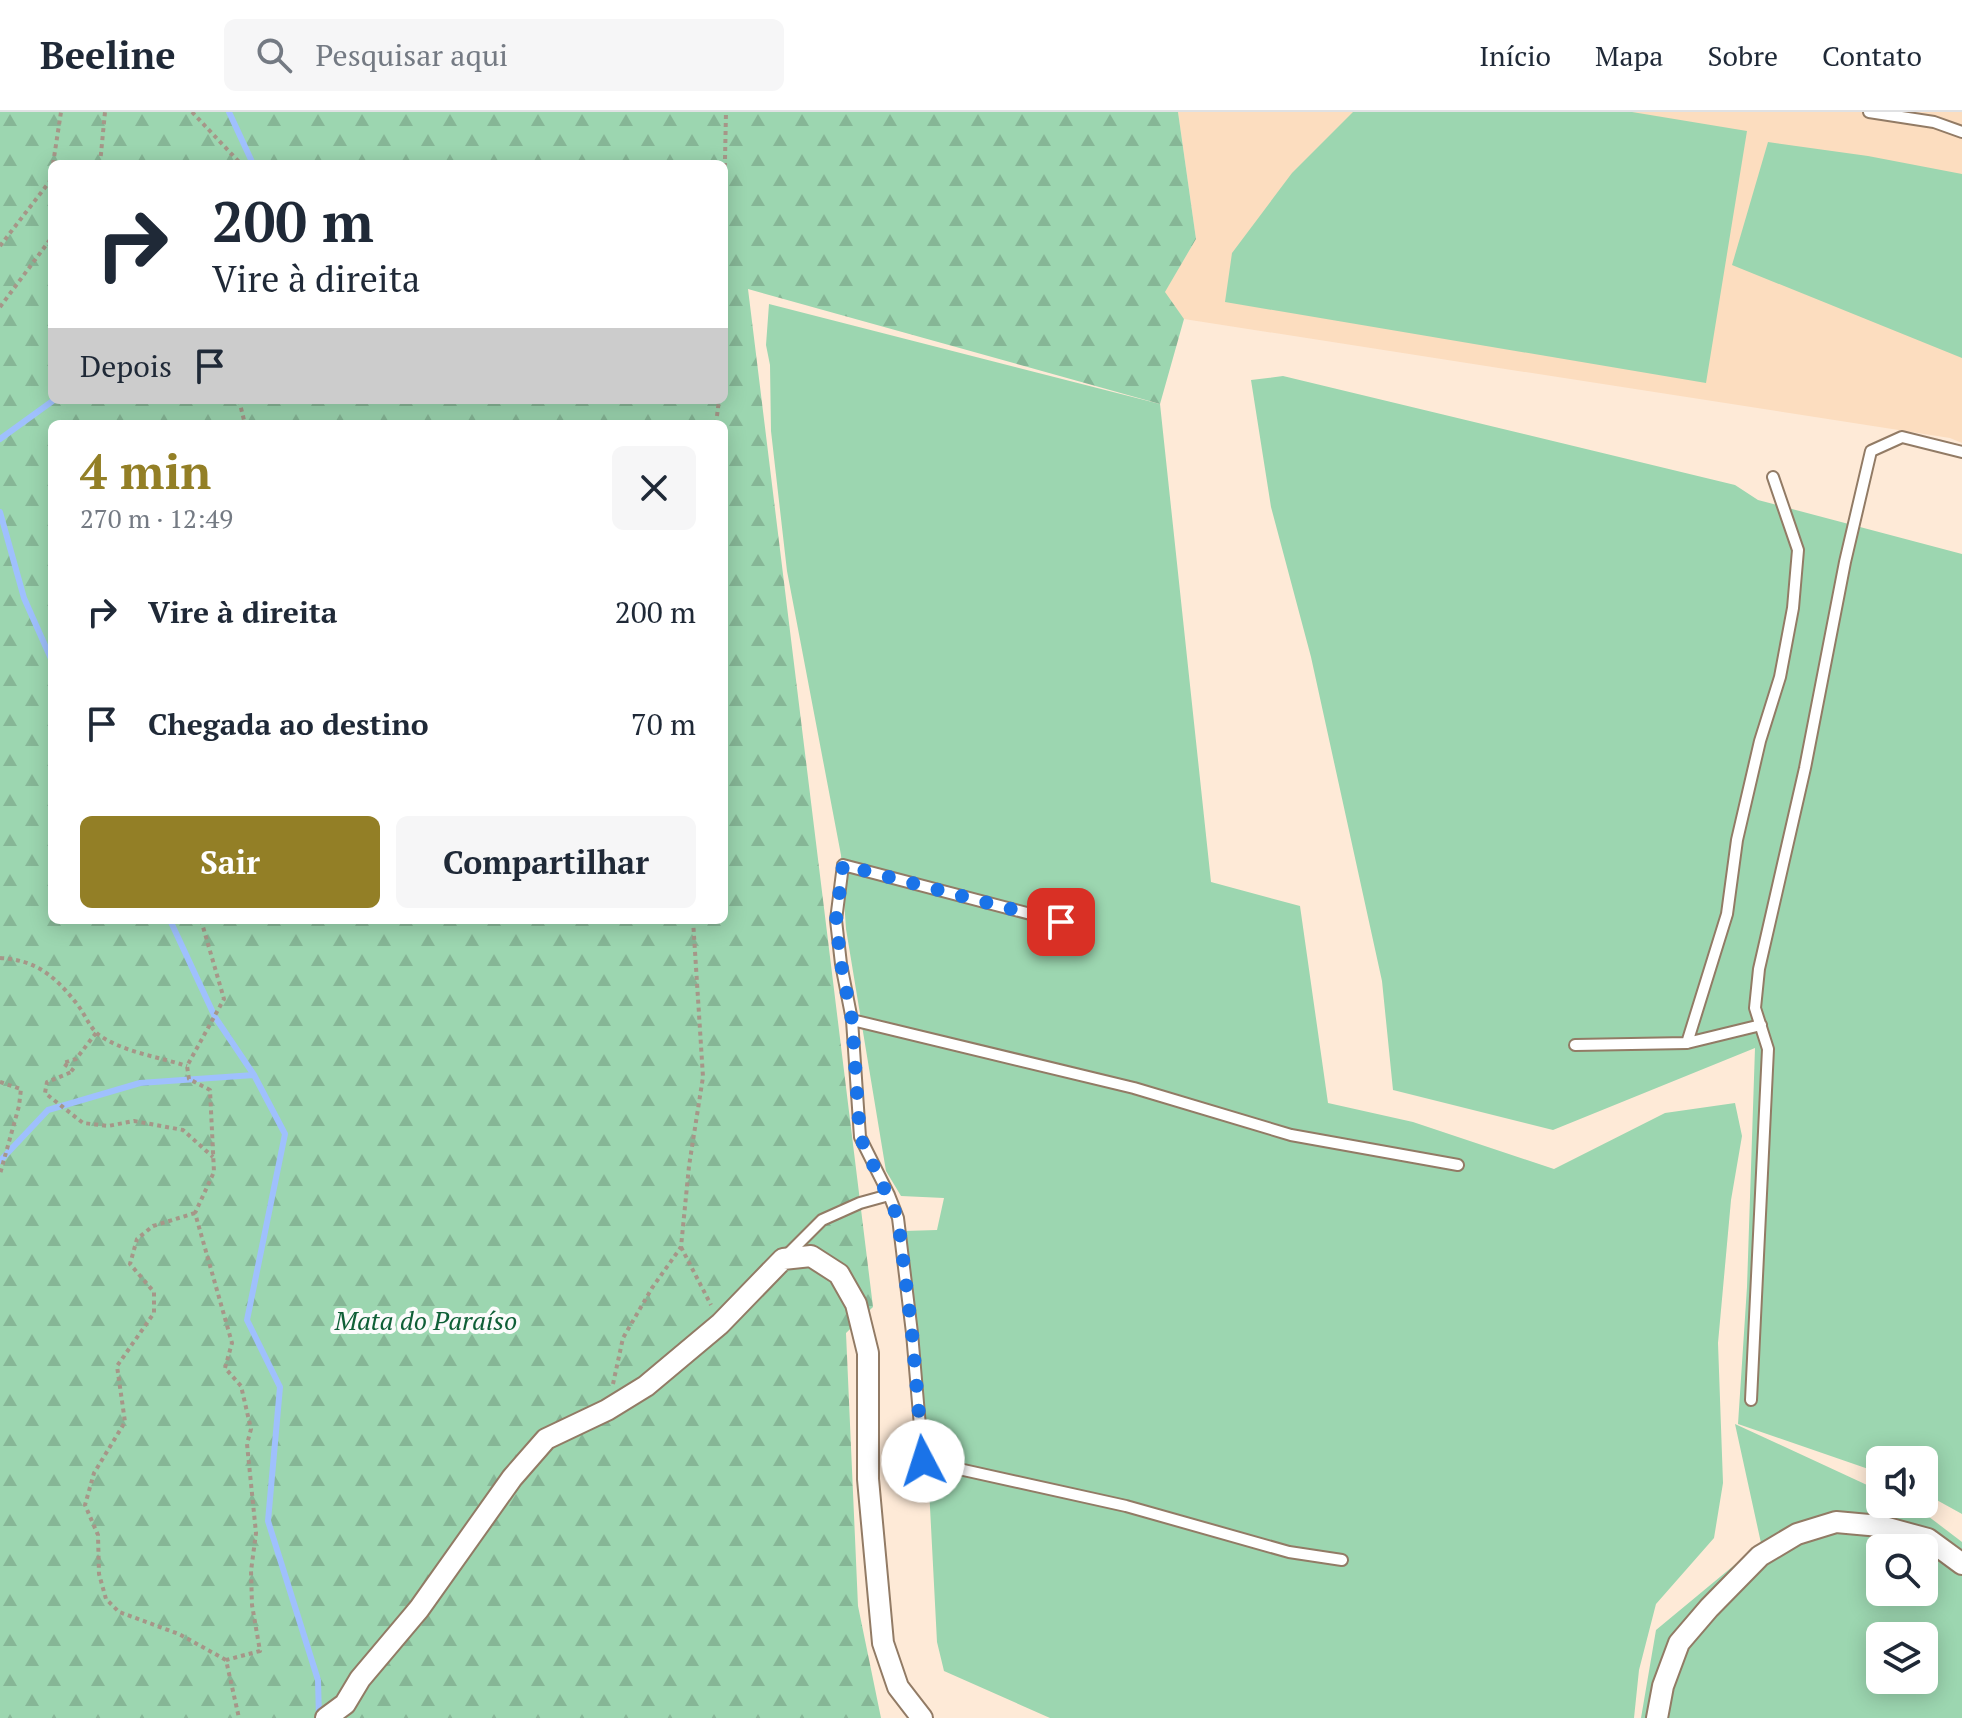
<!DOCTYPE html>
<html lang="pt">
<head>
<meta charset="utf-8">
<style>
  :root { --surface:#fff; --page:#f6f6f7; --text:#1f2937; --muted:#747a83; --line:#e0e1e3; --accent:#937f26 }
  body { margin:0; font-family:"PT Serif",serif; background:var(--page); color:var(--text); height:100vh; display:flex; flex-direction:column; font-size:30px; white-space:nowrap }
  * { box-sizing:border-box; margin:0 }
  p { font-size:26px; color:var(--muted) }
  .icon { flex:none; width:44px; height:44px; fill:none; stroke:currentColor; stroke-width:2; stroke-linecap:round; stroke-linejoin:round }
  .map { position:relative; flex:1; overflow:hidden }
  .panel { position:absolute; left:48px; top:308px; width:680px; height:504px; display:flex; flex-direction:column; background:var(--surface); border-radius:12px; box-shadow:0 4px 20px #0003 }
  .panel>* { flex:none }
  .hud { position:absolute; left:48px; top:48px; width:680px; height:244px; border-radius:12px; box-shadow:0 4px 20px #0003; background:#fff; color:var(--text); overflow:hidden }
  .controls { position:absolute; left:1866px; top:1334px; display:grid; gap:16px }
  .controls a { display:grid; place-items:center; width:72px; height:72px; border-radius:12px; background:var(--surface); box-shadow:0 4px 20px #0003; font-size:40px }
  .pin { position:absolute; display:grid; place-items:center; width:68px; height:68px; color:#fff; margin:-34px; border-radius:16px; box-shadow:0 4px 12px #0006 }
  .me { position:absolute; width:88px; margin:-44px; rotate:355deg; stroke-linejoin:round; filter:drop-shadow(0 0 6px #0008) }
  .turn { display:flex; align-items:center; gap:28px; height:168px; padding:0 32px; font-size:36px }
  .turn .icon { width:104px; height:104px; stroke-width:2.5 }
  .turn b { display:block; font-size:56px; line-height:68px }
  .then { display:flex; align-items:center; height:76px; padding:0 32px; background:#0003; gap:16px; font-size:30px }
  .round { display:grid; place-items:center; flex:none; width:84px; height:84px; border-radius:12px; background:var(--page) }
  .headline { display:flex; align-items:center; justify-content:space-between; height:136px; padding:0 32px }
  h1 { font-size:48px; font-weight:700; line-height:60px; color:var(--accent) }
  .button { display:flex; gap:16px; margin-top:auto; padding:16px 32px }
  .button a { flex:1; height:92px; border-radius:12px; background:var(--accent); color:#fff; font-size:32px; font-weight:700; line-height:92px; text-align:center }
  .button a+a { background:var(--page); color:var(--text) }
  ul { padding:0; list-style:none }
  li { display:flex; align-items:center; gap:24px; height:112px; padding:0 32px }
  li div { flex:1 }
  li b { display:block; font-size:30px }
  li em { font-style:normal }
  header { display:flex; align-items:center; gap:48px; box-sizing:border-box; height:112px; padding:0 40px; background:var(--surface); border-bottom:2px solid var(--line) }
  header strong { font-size:38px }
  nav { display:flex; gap:44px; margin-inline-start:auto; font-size:28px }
  .search { width:560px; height:72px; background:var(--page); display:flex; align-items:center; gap:20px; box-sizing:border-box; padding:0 28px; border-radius:12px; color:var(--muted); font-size:30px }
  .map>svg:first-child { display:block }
  .built { fill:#fcddbf }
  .grass { fill:#9cd6b0; fill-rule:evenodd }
  .forest { fill:url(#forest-firs); fill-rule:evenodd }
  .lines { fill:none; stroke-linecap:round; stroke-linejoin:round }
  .stream { stroke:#9fc0fd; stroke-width:6 }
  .lane-casing { stroke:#927b65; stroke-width:14 }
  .street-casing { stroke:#927b65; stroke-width:24 }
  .path { stroke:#a69688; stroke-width:4; stroke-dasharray:4 4; stroke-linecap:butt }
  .lane { stroke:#fff; stroke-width:10 }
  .street { stroke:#fff; stroke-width:20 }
  .route { stroke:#1a73e8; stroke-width:14; stroke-dasharray:0 25.2 }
  .labels { text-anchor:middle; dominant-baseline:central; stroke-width:8; stroke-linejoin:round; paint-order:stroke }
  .park-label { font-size:26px; font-style:italic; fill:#0f5f37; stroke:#fbfbfb }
</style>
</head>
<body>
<header>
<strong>Beeline</strong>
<div class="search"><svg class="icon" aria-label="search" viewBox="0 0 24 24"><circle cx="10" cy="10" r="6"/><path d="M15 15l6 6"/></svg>Pesquisar aqui</div>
<nav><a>Início</a><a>Mapa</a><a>Sobre</a><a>Contato</a></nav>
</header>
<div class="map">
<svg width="1962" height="1606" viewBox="0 0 1962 1606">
  <defs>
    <pattern id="forest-firs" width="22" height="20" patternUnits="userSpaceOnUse" patternTransform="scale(2)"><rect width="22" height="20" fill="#9cd6b0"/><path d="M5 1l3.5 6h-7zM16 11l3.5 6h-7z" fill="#86b696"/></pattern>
  </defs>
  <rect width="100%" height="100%" fill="#feead7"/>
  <!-- built -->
  <path class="built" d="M1178,0H1962V331L1950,326L1184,207L1164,181L1196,127Z"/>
  <!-- grass -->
  <path class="grass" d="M1353,0H1632L1747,19L1706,271L1225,190L1232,141L1292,61Z
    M1768,30L1868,44L1962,62V246L1732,153Z
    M769,192L1160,292L1211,770L1300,794L1328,991L1413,1010L1554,1057L1665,1001L1735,991L1742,1024L1731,1088L1718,1231L1723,1371L1714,1426L1656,1492L1639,1558L1634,1606H1050L944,1559L937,1530L929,1376L904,1119L937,1118L944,1086L901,1084L886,1059L846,817L841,743L787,459L771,319L770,253L766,233Z
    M1283,264L1735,373L1758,388L1962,442V1402L1924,1381V1348H1880V1361L1738,1312L1747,1175L1755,936L1553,1018L1393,978L1382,869L1311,545L1271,395L1251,268Z
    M1735,1312L1880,1379V1392H1908L1920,1398L1962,1430V1606H1641L1656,1518L1761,1431ZM1880,1436H1924V1480H1880ZM1880,1524H1924V1568H1880Z"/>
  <!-- forest -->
  <path class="forest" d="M0,0H1178L1196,127L1165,180L1184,207L1160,292L748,177L873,1195L846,1221L858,1494L881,1606H0ZM52,52H724V288H52ZM52,312H724V808H52Z"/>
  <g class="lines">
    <!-- stream -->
    <path class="stream" d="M229,0L253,52
      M0,327L54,288
      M0,400L24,486L52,549
      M170,808L215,905L254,963L285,1022L247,1208L280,1275L268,1409L318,1568L319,1606
      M0,1049L48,998L140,971L254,963"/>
    <!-- lane casing -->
    <g class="lane-casing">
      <path id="lane" d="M1869,0L1934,10L1962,20
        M852,908L1134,976L1291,1023L1458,1053
        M1687,931L1727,802L1737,728L1760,629L1780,565L1793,496L1798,438L1773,365
        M1575,933L1687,931L1761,913
        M889,1083L898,1106L912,1221L923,1349L1126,1394L1289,1440L1342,1448
        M787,1143L822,1108L860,1091L889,1083L860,1025L852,908L841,852L836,808L843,753L1088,817
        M1751,1288L1768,937L1755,896L1759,857L1805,656L1845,450L1871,339L1902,325L1962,340"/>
    </g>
    <!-- street casing -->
    <g class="street-casing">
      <path id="street" d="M326,1606L345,1592L360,1567L419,1497L512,1366L546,1327L607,1298L646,1274L720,1212L783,1147L811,1144L839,1162L856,1192L868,1241V1367L883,1531L898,1575L922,1606
        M1657,1606L1663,1574L1679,1531L1709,1496L1760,1444L1797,1422L1836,1410L1880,1414L1928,1427L1962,1452"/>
    </g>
    <!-- path -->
    <path class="path" d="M192,0L241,52
      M53,52L61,0
      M100,52L105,0
      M724,95L726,0
      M0,134L50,69L52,58
      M0,195L52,125
      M239,288L245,312
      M716,312L719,288
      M201,808L224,887L187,954L189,967L210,978L214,1060L195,1101L232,1231L225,1256L241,1274L251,1317L247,1332L256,1421L251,1459L252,1493L260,1539L226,1548L239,1606
      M0,846C36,848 55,864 77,892C85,902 89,915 99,923C123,940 159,945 187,954
      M96,921L76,947L63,951L74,959L47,970L45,981L83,1011L108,1014L134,1009L183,1018L213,1045
      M0,970L21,977L19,994L0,1062
      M195,1101L153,1114L137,1127L130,1152L154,1180V1201L117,1254L125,1310L94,1361L85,1393L98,1423L99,1462L106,1487L119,1500L179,1522L226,1548
      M681,1135L711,1193
      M613,1272L623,1226L652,1176L681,1135L689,1054L703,965L693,808"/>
    <!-- lane -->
    <use href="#lane" class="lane"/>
    <!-- street -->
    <use href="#street" class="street"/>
  </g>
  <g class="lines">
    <!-- route -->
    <path class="route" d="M923,1349L912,1221L898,1106L860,1025L852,908L841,852L836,808L843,753L1061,810"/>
  </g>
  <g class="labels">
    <!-- park labels -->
    <g class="park-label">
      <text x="426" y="1208">Mata do Paraíso</text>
    </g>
  </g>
</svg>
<div class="controls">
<a><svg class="icon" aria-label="sound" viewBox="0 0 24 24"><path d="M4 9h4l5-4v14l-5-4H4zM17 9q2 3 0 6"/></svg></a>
<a><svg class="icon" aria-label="search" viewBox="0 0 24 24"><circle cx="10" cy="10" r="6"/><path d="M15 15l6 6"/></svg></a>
<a><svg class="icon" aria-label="layers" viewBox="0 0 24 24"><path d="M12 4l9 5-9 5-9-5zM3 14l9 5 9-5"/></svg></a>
</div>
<div class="pin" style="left:1061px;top:810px;background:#d93025"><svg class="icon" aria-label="arrive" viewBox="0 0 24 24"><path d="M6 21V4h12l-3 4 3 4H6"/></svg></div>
<svg class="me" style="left:923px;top:1349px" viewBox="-20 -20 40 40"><circle r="19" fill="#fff"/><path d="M0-13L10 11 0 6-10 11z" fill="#1a73e8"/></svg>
<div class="hud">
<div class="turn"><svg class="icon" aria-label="right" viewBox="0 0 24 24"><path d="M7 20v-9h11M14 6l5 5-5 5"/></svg><div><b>200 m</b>Vire à direita</div></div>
<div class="then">Depois<svg class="icon" aria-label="arrive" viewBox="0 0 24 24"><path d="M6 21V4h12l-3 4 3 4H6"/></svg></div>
</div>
<section class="panel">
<div class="headline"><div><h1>4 min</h1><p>270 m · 12:49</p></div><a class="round"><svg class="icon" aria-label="close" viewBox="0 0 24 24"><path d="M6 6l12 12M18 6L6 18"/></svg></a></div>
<ul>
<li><svg class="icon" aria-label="right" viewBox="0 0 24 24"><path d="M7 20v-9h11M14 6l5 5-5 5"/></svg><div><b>Vire à direita</b></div><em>200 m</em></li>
<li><svg class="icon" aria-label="arrive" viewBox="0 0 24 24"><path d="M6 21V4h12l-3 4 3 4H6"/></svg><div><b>Chegada ao destino</b></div><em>70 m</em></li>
</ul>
<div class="button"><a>Sair</a><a>Compartilhar</a></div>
</section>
</div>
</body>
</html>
